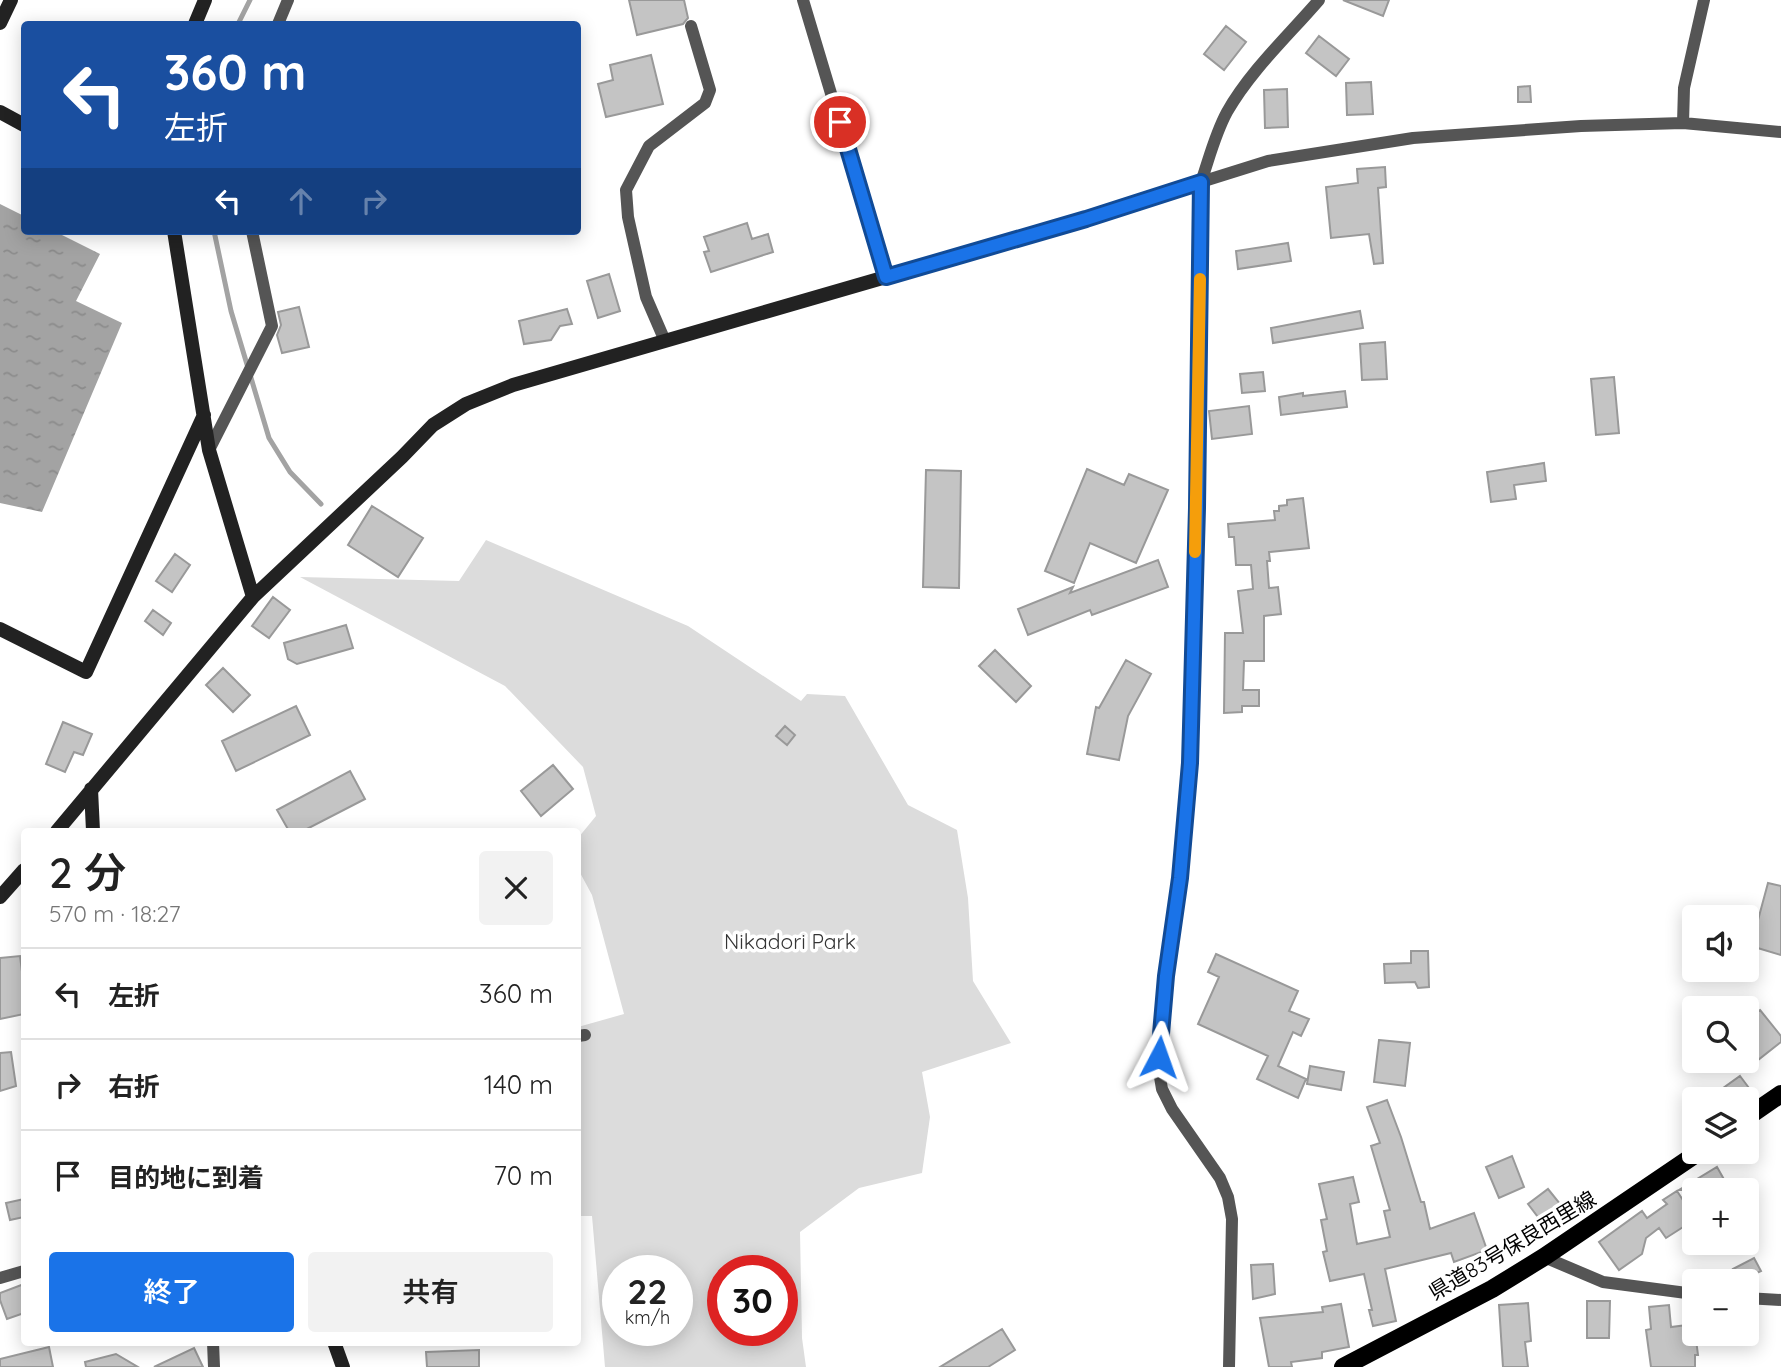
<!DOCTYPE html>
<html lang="ja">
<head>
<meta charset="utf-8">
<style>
  :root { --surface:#fff; --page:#f2f2f2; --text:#222; --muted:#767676; --line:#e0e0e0; --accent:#1a73e8 }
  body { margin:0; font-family:Quicksand,"Noto Sans JP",sans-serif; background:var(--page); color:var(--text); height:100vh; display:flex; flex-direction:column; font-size:26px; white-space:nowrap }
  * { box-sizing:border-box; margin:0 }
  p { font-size:23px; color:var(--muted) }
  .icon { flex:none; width:38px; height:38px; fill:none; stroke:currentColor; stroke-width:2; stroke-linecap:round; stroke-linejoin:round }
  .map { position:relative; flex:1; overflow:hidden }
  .side { position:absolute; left:21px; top:828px; width:560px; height:518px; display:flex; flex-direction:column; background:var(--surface); border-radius:7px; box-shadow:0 4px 18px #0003 }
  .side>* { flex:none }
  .top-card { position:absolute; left:21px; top:21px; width:560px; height:214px; border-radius:7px; box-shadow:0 4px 18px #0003; background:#1a4fa0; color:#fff; overflow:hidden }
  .fabs { position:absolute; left:1682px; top:905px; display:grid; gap:14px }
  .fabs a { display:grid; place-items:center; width:77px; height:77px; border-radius:7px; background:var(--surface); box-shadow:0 4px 18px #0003; font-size:35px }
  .speed { position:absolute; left:602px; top:1255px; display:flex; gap:14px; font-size:35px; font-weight:700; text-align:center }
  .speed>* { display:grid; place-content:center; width:91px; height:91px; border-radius:50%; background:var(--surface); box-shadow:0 4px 18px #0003; line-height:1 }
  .speed small { font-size:18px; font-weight:400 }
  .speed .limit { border:10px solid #d22; background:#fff; color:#111 }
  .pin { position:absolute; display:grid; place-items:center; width:60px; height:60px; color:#fff; margin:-30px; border:4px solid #fff; border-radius:50%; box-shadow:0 2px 7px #0007 }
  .me { position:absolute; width:77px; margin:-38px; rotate:4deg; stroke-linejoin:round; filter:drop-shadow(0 0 5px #0008) }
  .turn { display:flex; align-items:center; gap:24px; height:147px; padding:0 28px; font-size:32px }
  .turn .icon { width:91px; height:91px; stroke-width:2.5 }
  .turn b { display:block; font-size:49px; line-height:60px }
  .lanes { display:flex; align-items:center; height:66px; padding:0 28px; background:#0003; justify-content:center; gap:35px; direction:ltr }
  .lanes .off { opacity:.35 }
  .round { display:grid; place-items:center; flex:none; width:74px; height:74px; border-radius:7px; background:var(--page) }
  .headline { display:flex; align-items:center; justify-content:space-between; height:119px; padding:0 28px }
  h1 { font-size:42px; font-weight:600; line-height:52px }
  .cta { display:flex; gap:14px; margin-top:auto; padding:14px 28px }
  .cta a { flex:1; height:80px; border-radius:7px; background:var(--accent); color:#fff; font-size:28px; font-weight:600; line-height:80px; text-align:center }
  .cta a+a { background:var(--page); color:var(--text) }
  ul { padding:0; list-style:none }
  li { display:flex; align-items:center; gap:21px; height:91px; padding:0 28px; border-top:2px solid var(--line) }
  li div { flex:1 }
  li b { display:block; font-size:26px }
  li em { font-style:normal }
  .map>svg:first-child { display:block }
  .green { fill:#dcdcdc; fill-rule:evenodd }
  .water { fill:url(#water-ripples) }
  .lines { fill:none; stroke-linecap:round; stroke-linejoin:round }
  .stream { stroke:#a3a3a3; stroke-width:5 }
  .building { fill:#c4c4c4; stroke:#999; stroke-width:2 }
  .street { stroke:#555; stroke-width:12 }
  .secondary { stroke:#222; stroke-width:14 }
  .primary { stroke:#000; stroke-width:18 }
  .route-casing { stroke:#114b97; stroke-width:18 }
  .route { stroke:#1a73e8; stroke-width:12 }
  .slow { stroke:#f59e0b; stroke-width:12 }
  .labels { text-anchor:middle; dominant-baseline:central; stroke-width:7; stroke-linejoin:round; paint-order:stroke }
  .park-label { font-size:21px; fill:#333; stroke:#fff }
  .street-label { font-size:21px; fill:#000; stroke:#fff }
</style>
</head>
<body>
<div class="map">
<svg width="1781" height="1367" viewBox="0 0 1781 1367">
  <defs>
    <pattern id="water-ripples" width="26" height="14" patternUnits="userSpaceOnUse" patternTransform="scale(1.75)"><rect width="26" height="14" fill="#a3a3a3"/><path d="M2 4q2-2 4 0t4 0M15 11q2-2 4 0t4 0" fill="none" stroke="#8b8b8b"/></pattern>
  </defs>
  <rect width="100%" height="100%" fill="#fff"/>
  <!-- green -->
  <path class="green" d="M486,540L688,626L801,701L807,694L845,696L908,805L957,830L968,898L973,981L1011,1043L922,1072L930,1117L922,1173L859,1188L800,1232L802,1338L806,1367H605L592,1216H578V1027L624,1014L592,895L578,869V838L596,816L583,767L505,686L300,577L459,581ZM618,1270H677V1330H618ZM723,1270H782V1330H723Z"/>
  <!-- water -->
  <path class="water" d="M0,204L24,216V231H54L100,254L76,301L122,323L42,512L0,503Z"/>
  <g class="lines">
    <!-- stream -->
    <path class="stream" d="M238,24L250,0
      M214,231L231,311L269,438L290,472L321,504"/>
  </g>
  <!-- building -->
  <path class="building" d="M629,0H684L688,18L683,24L637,35Z
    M1343,0H1389L1383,16Z
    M1226,26L1246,42L1224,70L1204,54Z
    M1319,36L1349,59L1336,76L1306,53Z
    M651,55L663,104L606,117L598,84L613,80L610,65Z
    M1371,82L1373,114L1347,115L1346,83Z
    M1530,86L1531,102H1518V87Z
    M1287,89L1288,127L1265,128L1264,90Z
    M1385,167L1386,187L1378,188L1383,263L1374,264L1369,234L1331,238L1326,187L1358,183L1357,169Z
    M747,223L752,239L768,234L773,252L711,272L704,252L709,251L704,237Z
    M1288,243L1291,261L1238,269L1236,251Z
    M609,274L620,311L598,318L587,281Z
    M299,307L309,347L282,353L277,335L281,325L278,312Z
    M567,309L572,324L560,326L551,340L524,344L519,321Z
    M1360,311L1363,328L1273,343L1271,328Z
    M1385,342L1387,379L1362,380L1360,344Z
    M1263,372L1265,391L1242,393L1240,374Z
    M1614,377L1619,433L1596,435L1591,379Z
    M1345,391L1347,407L1281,415L1279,397L1303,393V396Z
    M1249,406L1252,434L1212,439L1209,411Z
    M1544,463L1546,481L1514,485L1516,499L1491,502L1487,472Z
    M1087,469L1124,485L1129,474L1168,490L1136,563L1090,543L1074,583L1045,571Z
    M926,470L961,471L959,588L923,587Z
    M1303,498L1309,548L1269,552L1270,561H1267L1269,588L1278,587L1281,614L1264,616V661H1244L1243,690H1259V706H1242V712L1224,713L1225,633H1243L1238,591L1253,589L1251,565H1236L1234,537H1229L1228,524L1275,520L1274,511H1279V506L1287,505V500Z
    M372,506L423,538L398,577L348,545Z
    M175,554L190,565L172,592L156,581Z
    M1158,560L1168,587L1092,615L1090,610L1028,635L1018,609L1073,587L1070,593Z
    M273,597L290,610L269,638L252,626Z
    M153,610L171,623L163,635L145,621Z
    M346,625L353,648L297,664L288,659L284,643Z
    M995,650L1031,686L1016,702L979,666Z
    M1126,660L1151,674L1128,716L1119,760L1087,754L1096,707L1099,708Z
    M223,668L250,695L233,712L206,685Z
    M296,706L310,735L236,771L222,741Z
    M63,722L92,734L83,755L74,752L65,772L46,764Z
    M785,726L795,735L787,745L776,736Z
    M553,765L573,789L541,816L521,791Z
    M350,771L365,799L303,831H289L277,810Z
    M1768,883L1781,886V955L1751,946Z
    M1411,951H1428L1429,987L1418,988L1415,982L1385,983L1384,964L1411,963Z
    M1216,954L1298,991L1289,1011L1309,1019L1301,1036L1293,1032L1278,1066L1306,1079L1298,1098L1257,1079L1268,1056L1198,1024L1219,977L1208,972Z
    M20,956L24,987V1014L0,1019V958Z
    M1760,1010L1781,1036V1042L1758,1060L1746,1046V1020Z
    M1379,1040L1410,1043L1405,1086L1374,1082Z
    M11,1052L16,1086L0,1091V1053Z
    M1310,1066L1344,1072L1341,1090L1307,1084Z
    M1740,1076L1752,1092L1743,1099H1725L1719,1091Z
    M1387,1100L1401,1137L1421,1202H1424L1430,1229L1474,1213L1487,1250L1454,1262L1451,1253L1385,1269L1396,1321L1373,1326L1369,1310H1372L1364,1274L1330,1281L1323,1252L1327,1251L1321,1220L1327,1219L1319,1184L1353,1177L1359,1202L1350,1204L1357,1244L1390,1237L1384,1211L1390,1210L1371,1146L1380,1143L1367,1107Z
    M1512,1156L1524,1187L1499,1198L1486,1167Z
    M1717,1167L1730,1190H1679Z
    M1548,1189L1561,1205L1541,1221L1528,1204Z
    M1677,1191L1694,1217V1220L1666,1238L1659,1228L1646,1238L1642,1254L1619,1270L1599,1242L1642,1211L1647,1218L1667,1204L1663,1200Z
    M24,1199V1217L10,1220L6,1203Z
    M1754,1258L1761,1271L1740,1281L1733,1269Z
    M1273,1264L1275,1294L1253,1299L1251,1265Z
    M24,1284V1313L7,1319L0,1300V1293Z
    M1587,1301H1610L1609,1338H1587Z
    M1528,1303L1531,1341L1525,1342L1528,1367H1503L1499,1305Z
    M1341,1304L1349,1347L1322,1352V1358L1291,1362L1292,1367H1269L1260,1318L1323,1312L1322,1307Z
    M1669,1305L1671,1327L1694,1324L1698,1355H1695V1367H1651L1646,1330L1651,1329L1649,1307Z
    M1002,1329L1015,1350L988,1367H940Z
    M49,1347L53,1367H0V1359Z
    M194,1348L203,1367H154Z
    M479,1350V1367H427L426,1352Z
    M116,1354L138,1367H86L85,1362Z"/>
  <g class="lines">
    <!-- street -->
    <path class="street" d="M803,0L886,277
      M278,24L288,0
      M1683,123L1684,88L1704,0
      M1201,182L1268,161L1413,138L1581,126L1683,123L1781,132
      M665,341L646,297L628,217L626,190L649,146L705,103L710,90L691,26
      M209,450L272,326L252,231
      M578,1036L585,1035
      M1544,1257L1603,1282L1694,1294
      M0,1278L24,1271
      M1746,1298L1781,1300
      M213,1342L214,1367
      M1229,1367L1232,1219L1228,1197L1220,1178L1172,1109L1162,1089L1159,1071V1042L1180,878L1190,763L1197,508L1201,182C1209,159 1215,134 1227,112C1251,70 1288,36 1319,0"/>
    <!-- secondary -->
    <path class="secondary" d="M0,23L11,0
      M195,24L205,0
      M0,112L24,125
      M174,231L209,450L253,597
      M0,629L86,672L204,415
      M91,789L93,831
      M57,831L253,597L402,457L433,425L466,404L513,385L1086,219L1201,182
      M0,897L24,870
      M334,1342L343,1367"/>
    <!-- primary -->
    <path class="primary" d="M1746,1118L1781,1094
      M1343,1367L1492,1289L1544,1257L1699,1152"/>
  </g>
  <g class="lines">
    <!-- route casing -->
    <g class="route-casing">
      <path id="route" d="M840,122L886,277L1086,219L1201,182L1197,508L1190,763L1180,878L1166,976L1159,1057"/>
    </g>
    <!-- route -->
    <use href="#route" class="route"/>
    <!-- slow -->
    <path class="slow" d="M1195,552L1200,279"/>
  </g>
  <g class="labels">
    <!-- park labels -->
    <g class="park-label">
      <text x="790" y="941">Nikadori Park</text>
    </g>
    <!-- street labels -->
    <g class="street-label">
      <text transform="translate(1512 1245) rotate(-31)">県道83号保良西里線</text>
    </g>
  </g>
</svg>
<div class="fabs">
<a><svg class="icon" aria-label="sound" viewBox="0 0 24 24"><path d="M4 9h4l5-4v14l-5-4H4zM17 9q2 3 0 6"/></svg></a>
<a><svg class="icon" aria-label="search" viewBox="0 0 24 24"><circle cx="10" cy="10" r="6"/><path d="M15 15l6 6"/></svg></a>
<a><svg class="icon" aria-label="layers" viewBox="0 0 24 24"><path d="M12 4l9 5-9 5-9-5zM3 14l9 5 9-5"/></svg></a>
<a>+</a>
<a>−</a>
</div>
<div class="speed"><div>22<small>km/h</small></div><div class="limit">30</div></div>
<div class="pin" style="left:840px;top:122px;background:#d93025"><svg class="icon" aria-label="arrive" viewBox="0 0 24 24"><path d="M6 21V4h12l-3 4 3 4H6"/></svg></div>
<svg class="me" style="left:1159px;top:1057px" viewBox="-20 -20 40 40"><path d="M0-17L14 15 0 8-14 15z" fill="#1a73e8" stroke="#fff" stroke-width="4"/></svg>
<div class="top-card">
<div class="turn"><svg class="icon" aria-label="left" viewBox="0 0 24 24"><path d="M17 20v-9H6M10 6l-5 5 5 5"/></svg><div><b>360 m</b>左折</div></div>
<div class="lanes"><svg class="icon" aria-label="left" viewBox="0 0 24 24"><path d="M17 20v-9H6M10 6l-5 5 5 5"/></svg><svg class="icon off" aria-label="ahead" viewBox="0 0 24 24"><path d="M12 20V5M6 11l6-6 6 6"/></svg><svg class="icon off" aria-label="right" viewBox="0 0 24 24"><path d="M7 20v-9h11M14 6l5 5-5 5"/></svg></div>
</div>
<section class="side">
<div class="headline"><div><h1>2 分</h1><p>570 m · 18:27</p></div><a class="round"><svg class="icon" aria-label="close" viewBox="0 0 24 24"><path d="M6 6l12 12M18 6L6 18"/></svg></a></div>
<ul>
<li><svg class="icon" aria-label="left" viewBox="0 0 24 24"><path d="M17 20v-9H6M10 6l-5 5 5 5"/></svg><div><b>左折</b></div><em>360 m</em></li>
<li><svg class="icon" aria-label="right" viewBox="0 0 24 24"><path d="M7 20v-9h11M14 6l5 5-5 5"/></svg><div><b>右折</b></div><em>140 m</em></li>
<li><svg class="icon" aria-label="arrive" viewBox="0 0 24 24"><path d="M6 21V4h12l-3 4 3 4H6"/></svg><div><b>目的地に到着</b></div><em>70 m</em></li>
</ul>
<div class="cta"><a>終了</a><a>共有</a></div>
</section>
</div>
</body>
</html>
